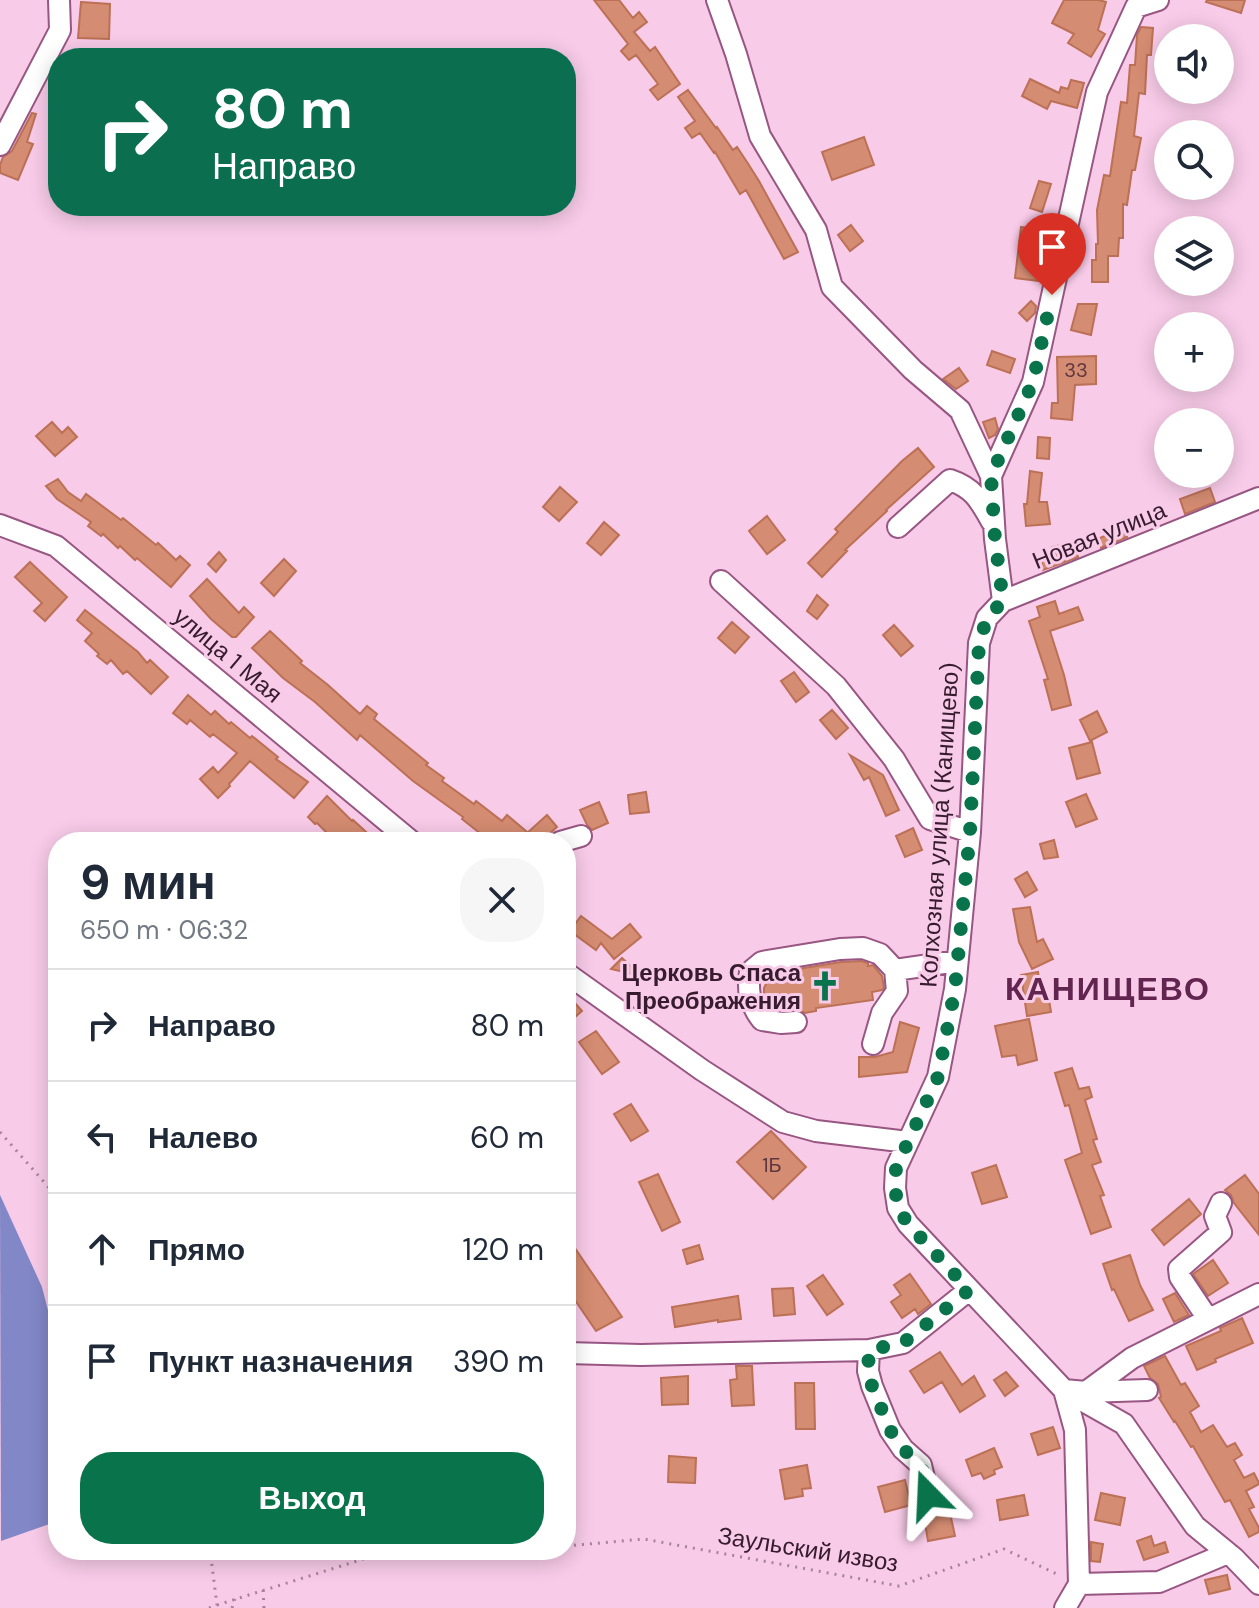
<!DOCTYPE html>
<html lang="ru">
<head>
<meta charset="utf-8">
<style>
  :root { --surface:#fff; --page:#f6f6f7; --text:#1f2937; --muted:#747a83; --line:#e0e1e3; --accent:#09734b }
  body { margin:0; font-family:"DM Sans",sans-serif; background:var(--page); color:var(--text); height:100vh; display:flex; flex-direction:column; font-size:30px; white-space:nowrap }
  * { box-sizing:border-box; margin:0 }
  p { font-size:26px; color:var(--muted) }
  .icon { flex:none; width:44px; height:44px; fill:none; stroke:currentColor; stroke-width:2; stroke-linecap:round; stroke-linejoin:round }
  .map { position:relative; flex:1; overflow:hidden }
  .side { position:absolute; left:48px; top:832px; width:528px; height:728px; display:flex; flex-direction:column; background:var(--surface); border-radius:32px; box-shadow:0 4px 20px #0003 }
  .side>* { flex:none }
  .hud { position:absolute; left:48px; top:48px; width:528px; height:168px; border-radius:32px; box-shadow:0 4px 20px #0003; background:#0b6e4f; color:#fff; overflow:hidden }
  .buttons { position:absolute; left:1154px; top:24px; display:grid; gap:16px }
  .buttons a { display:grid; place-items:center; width:80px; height:80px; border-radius:50%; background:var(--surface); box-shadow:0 4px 20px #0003; font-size:40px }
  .pin { position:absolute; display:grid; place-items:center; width:68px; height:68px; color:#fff; margin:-82px -34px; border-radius:50% 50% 50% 0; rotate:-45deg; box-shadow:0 0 8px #0007 }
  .pin .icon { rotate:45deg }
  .me { position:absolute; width:88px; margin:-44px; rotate:339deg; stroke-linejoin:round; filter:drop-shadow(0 0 6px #0008) }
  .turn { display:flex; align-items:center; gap:28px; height:168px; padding:0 32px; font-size:36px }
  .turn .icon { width:104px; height:104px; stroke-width:2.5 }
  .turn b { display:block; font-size:56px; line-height:68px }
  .round { display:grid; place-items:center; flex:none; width:84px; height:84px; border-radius:32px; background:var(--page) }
  .overview { display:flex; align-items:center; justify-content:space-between; height:136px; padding:0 32px }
  h1 { font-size:48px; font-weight:700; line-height:60px }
  .primary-button { display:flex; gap:16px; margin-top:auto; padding:16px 32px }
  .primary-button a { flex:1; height:92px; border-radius:32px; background:var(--accent); color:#fff; font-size:32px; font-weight:700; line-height:92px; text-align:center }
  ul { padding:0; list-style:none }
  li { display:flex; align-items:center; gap:24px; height:112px; padding:0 32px; border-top:2px solid var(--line) }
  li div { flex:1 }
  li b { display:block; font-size:30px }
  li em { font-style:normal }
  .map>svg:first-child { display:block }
  .water { fill:#8287c7 }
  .building { fill:#d48c72; stroke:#bc7055; stroke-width:2 }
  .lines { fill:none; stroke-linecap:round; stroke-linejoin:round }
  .minor-casing { stroke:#985683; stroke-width:24 }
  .path { stroke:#a8829b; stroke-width:3; stroke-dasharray:2 6; stroke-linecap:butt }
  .minor { stroke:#fff; stroke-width:20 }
  .route { stroke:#09734b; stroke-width:14; stroke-dasharray:0 25.2 }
  .labels { text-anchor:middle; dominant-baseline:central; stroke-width:6; stroke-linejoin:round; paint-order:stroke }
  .number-label { font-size:20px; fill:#5e373f }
  .street-label { font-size:24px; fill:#371b2e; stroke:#f8cbe8 }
  .poi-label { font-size:24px; font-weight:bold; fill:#371b2e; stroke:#f8cbe8; text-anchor:end }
  .district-label { font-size:32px; font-weight:bold; letter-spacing:2px; fill:#622550; stroke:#f8cbe8 }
</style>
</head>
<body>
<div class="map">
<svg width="1259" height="1608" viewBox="0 0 1259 1608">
  <rect width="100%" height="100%" fill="#f8cbe8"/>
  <!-- water -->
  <path class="water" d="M0,1195L42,1287L58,1349V1521L1,1541Z"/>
  <!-- building -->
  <path class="building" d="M594,0H619L633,18L639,12L647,22L634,32L650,51L655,47L680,84L658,100L650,90L658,84L636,55L629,60L621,51L628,44Z
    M1064,0H1099L1106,2L1098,30L1105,34L1091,57L1068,43L1074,34L1052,23Z
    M1207,0H1245L1241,13L1206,2Z
    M81,2L110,4L109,39L78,38Z
    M1141,27L1153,28L1151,55H1147L1145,94L1139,93L1134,136L1141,138L1135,170H1132L1127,205L1123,204V238H1119L1118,256H1108V282H1092V260H1096V244H1098L1097,210L1104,175L1110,176L1121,102L1127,103L1130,65H1135L1137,35Z
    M1030,79L1059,93L1061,87L1068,89L1071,80L1084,83L1077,108L1051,101L1047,109L1022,96Z
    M688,90L716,128L717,127L733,150L737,147L747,162L759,181L798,252L784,259L746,190L740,194L715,152L714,153L700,133L692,138L685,128L695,121L678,97Z
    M32,113L36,114L27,142L33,144L18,180L0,173V165L3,157L12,151Z
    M864,137L874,165L832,180L822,152Z
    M1039,181L1051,184L1042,212L1030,208Z
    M851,225L863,241L850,251L838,235Z
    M1021,227L1042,230L1037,266L1040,267L1038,281L1015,278Z
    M1031,301L1036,306L1035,313L1027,321L1019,313Z
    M1078,304H1097L1091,335L1071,330Z
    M992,351L1015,359L1010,373L987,365Z
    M1096,356V384L1075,385L1072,420L1051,418L1052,403H1058L1057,357Z
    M959,368L968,381L956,389L943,379Z
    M995,418L998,429L995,435L989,438L983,422Z
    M52,422L62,433L68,427L77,437L55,456L36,436Z
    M1038,437L1050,438L1049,459L1037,458Z
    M918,448L934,467L886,510L887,511L845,550L847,551L822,577L808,563L838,532L835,529L902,461Z
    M1030,471L1042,473L1039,502H1047L1050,524L1026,526L1024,504H1027Z
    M58,479L68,492L81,501L86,494L121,520L123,518L156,545L158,543L176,560L180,556L190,565L171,587L137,558L135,560L120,546L118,548L103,534L101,536L88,526L91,522L57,499L46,486Z
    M560,487L577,502L559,521L543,507Z
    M1210,488L1215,502L1185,514L1180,499Z
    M767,516L785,540L767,554L749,531Z
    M604,522L619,535L601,555L587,543Z
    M1123,529L1127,537L1101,548L1097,539Z
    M1070,543H1075L1078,557L1043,570L1041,557L1054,554L1052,547Z
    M219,552L226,560L216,572L208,564Z
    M284,559L296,571L274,596L261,583Z
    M30,562L67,597L45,621L34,611L42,603L15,577Z
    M207,579L239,613L244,607L254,617L236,637H232L211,619L190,596Z
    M817,595L828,605L817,619L807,611Z
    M1055,601L1059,614L1078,607L1083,620L1050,631L1064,675L1071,705L1052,710L1044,680L1048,679L1029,621L1040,617L1037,607Z
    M85,610L138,652L147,663L150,660L168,677L151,694L127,671L123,674L111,660L107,664L97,656L99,654L85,641L92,633L77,620Z
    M732,622L749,637L735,653L718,638Z
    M894,625L913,646L901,656L883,635Z
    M270,631L302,661L300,663L328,685L360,714L367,706L377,714L374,719L428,763L426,765L444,778L442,781L474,804L476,801L502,821L507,815L527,832L519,842H491L462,819L463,817L413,781L360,735L357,740L315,702L283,678L252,648Z
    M794,672L809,692L796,702L781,681Z
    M188,695L211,715L215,711L229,724L231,722L250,738L252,736L278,757L276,759L308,782L294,798L250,761L229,784L230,786L218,798L200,779L213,767L218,773L237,753L213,734L210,737L190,720L187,724L173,713Z
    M832,710L848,728L836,739L820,720Z
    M1097,711L1107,732L1090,741L1080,720Z
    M1092,742L1100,773L1077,779L1069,748Z
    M850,755L883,775L899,810L886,816L869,777L864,780Z
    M646,792L649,812L630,814L628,795Z
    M1086,794L1097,819L1076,827L1066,802Z
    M327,796L352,821L353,820L377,842H336L317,823L315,824L308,817Z
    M599,802L608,823L592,830L587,825L580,810Z
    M547,815L557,827L540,842H533L526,834Z
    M913,828L922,850L905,857L896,836Z
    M1054,840L1058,857L1044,859L1040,844Z
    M1027,872L1037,890L1025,897L1015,879Z
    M1030,907L1037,942L1043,939L1053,959L1032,969L1019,942L1013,909Z
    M581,916L612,939L630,924L641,937L614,959L601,943L596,950L570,931Z
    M622,958L641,976L611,969Z
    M861,961L868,963V966L873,965L882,976L884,988L882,990L872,992L873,1000L816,1008V1011L805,1013L796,1009H773L768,1006L764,999V988L767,982L774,978L773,973L841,962Z
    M1038,972L1043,1001L1049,1000L1051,1012L1027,1016L1021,975Z
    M566,993L582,1011L566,1025Z
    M1029,1019L1037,1060L1018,1065L1016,1055L1002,1057L995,1026Z
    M900,1022L919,1028L907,1072L859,1077V1057H875L893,1052Z
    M596,1031L619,1062L602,1074L579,1042Z
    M1072,1068L1079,1089L1089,1087L1092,1097L1085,1100L1097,1139L1093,1140L1101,1162L1092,1165L1104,1195L1100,1196L1111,1227L1091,1234L1065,1160L1082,1153L1069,1105L1065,1106L1055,1073Z
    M631,1104L648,1131L631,1141L614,1114Z
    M771,1131L806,1167L773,1199L737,1162Z
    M996,1165L1007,1197L982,1204L972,1173Z
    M658,1174L680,1222L662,1231L639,1182Z
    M1245,1175L1259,1194V1235L1234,1203L1231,1195L1225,1190Z
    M1189,1199L1201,1214L1164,1245L1152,1230Z
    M566,1235L622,1317L596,1331L566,1287Z
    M699,1245L703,1259L687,1264L683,1250Z
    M1130,1255L1140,1285L1153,1310L1129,1321L1114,1289L1112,1290L1103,1264Z
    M1213,1260L1228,1283L1208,1296L1193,1274Z
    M910,1274L931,1304L918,1314L915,1309L902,1318L891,1302L901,1295L894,1285Z
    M823,1275L843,1304L827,1315L807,1286Z
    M793,1288L795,1314L774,1316L772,1289Z
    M1175,1293L1189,1315L1174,1322L1163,1299Z
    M738,1296L741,1319L718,1322V1320L675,1327L672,1307Z
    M1242,1318L1253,1343L1215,1359L1216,1362L1197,1370L1186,1346L1221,1331L1220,1328Z
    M940,1352L962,1385L974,1376L985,1396L960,1412L942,1382L924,1393L910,1371Z
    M1165,1356L1181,1385L1185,1383L1199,1406L1190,1412L1201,1432L1213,1425L1227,1447L1235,1443L1242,1455L1234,1460L1244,1478L1254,1473L1259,1483V1484L1246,1491L1254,1507L1249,1509L1259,1528V1532L1249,1537L1230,1500L1225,1502L1193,1446L1191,1447L1175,1421L1174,1422L1159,1398L1161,1397L1158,1384L1150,1378L1144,1366Z
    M736,1366H752L754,1405L732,1406L730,1380L737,1379Z
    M1006,1372L1018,1386L1005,1396L994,1380Z
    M688,1376V1404L662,1405L661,1378Z
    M795,1383H814L815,1429H796Z
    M1053,1427L1060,1448L1038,1455L1031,1434Z
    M994,1448L1002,1467L994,1470L995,1474L984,1479L981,1473L972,1476L966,1460Z
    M669,1456L696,1458L695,1483L668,1482Z
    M807,1465L811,1488L802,1489L803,1496L785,1499L780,1470Z
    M905,1480L911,1505L885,1512L878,1487Z
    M1101,1493L1125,1498L1120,1525L1095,1520Z
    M1024,1495L1028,1515L1000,1520L997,1500Z
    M950,1513L955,1536L928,1541L924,1517Z
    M1151,1536L1154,1546L1165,1542L1168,1552L1144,1560L1137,1541Z
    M1091,1542L1103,1544L1100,1562L1091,1561Z
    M1227,1575L1230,1589L1209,1594L1205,1580Z"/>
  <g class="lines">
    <!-- minor casing -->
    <g class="minor-casing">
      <path id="minor" d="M717,0L736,54L760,136L816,230L832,287L913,370L960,410L991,476
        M0,145L60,30L59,0
        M1259,498L1003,601L987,618L979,643L970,832L955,989L938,1077L896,1168L895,1188L898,1208L908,1224L1064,1390L1124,1424L1195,1526L1234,1558L1259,1584
        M0,525L56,546L412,842
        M898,527L950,480C974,488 980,501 992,522
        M721,581L836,686L894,759L930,819L970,832
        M1003,601L995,539L991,476L1033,382L1097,92L1136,7L1158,0
        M560,842L581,836
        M566,973L702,1070L783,1122L816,1131L908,1142
        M796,1022L781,1023L762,1020C750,1005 747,991 750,972L762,962L840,949L863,948L880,954L895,970L957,961
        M873,1044L882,1013L897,991L895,970
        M1208,1319L1180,1277L1179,1269L1221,1232L1215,1216L1221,1203
        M869,1350L868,1371L872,1386L890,1430L903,1449L921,1465L928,1495
        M566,1353L641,1355L869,1350L903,1343L969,1290
        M1064,1390L1075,1430L1079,1584L1065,1608
        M1064,1390L1086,1392L1132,1358L1259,1294
        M1086,1392L1147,1390
        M1079,1584L1159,1582L1228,1553"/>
    </g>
    <!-- path -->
    <path class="path" d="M0,1132L58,1198
      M566,1546L644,1539L899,1586L1004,1549L1061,1576
      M488,1550L502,1551L518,1550
      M263,1590L264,1608
      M217,1605L392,1550
      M209,1608L217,1605L210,1550
      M232,1608L235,1599"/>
    <!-- minor -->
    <use href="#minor" class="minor"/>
  </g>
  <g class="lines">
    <!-- route -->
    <path class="route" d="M928,1495L921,1465L903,1449L890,1430L872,1386L868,1371L869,1350L903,1343L969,1290L908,1224L898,1208L895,1188L896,1168L938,1077L955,989L970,832L979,643L987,618L1003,601L995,539L991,476L1033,382L1052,295"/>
  </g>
  <!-- icons -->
  <defs>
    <g id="church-bare" transform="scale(2.4)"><path d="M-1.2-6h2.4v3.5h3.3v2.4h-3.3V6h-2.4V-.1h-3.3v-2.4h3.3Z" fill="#09734b" stroke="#f8cbe8" stroke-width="2.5" paint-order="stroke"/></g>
  </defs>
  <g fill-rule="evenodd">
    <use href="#church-bare" x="825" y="986"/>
  </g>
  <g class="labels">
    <!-- number labels -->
    <g class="number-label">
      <text x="1076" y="370">33</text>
      <text x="772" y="1165">1Б</text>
    </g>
    <!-- street labels -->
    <g class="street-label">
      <text transform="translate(1099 535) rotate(-22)">Новая улица</text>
      <text transform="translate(228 655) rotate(40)">улица 1 Мая</text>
      <text transform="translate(939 825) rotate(-86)">Колхозная улица (Канищево)</text>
      <text transform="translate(808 1549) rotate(9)">Заульский извоз</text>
    </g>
    <!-- poi labels -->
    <g class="poi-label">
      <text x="801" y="972">Церковь Спаса<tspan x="801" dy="28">Преображения</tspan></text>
    </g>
    <!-- district labels -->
    <g class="district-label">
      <text x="1108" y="989">КАНИЩЕВО</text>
    </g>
  </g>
</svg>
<div class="buttons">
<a><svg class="icon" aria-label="sound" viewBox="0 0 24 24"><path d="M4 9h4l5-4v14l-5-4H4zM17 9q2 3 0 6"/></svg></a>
<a><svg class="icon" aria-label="search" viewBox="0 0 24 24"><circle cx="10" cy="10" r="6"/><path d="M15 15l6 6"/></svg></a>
<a><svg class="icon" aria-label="layers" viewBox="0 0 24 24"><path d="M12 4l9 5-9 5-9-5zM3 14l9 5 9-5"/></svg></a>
<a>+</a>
<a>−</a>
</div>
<div class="pin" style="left:1052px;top:295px;background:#d93025"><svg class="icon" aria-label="arrive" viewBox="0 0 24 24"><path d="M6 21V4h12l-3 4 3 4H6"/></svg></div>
<svg class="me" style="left:928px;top:1495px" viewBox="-20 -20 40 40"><path d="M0-17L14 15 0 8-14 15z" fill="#09734b" stroke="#fff" stroke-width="4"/></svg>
<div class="hud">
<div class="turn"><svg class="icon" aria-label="right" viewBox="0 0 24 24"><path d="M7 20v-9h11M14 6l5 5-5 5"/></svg><div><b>80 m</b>Направо</div></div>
</div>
<section class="side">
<div class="overview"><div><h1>9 мин</h1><p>650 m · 06:32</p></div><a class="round"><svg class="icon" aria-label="close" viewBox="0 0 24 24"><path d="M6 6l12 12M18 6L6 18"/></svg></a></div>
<ul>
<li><svg class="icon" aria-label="right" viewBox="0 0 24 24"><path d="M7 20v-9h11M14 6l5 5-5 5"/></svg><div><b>Направо</b></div><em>80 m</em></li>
<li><svg class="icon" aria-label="left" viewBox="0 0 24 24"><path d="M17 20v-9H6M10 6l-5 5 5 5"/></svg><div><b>Налево</b></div><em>60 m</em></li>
<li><svg class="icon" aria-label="ahead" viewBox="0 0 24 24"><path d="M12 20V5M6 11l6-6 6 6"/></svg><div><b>Прямо</b></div><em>120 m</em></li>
<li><svg class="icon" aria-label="arrive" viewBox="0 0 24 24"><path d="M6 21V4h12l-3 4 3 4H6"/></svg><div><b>Пункт назначения</b></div><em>390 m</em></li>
</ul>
<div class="primary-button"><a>Выход</a></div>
</section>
</div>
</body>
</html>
